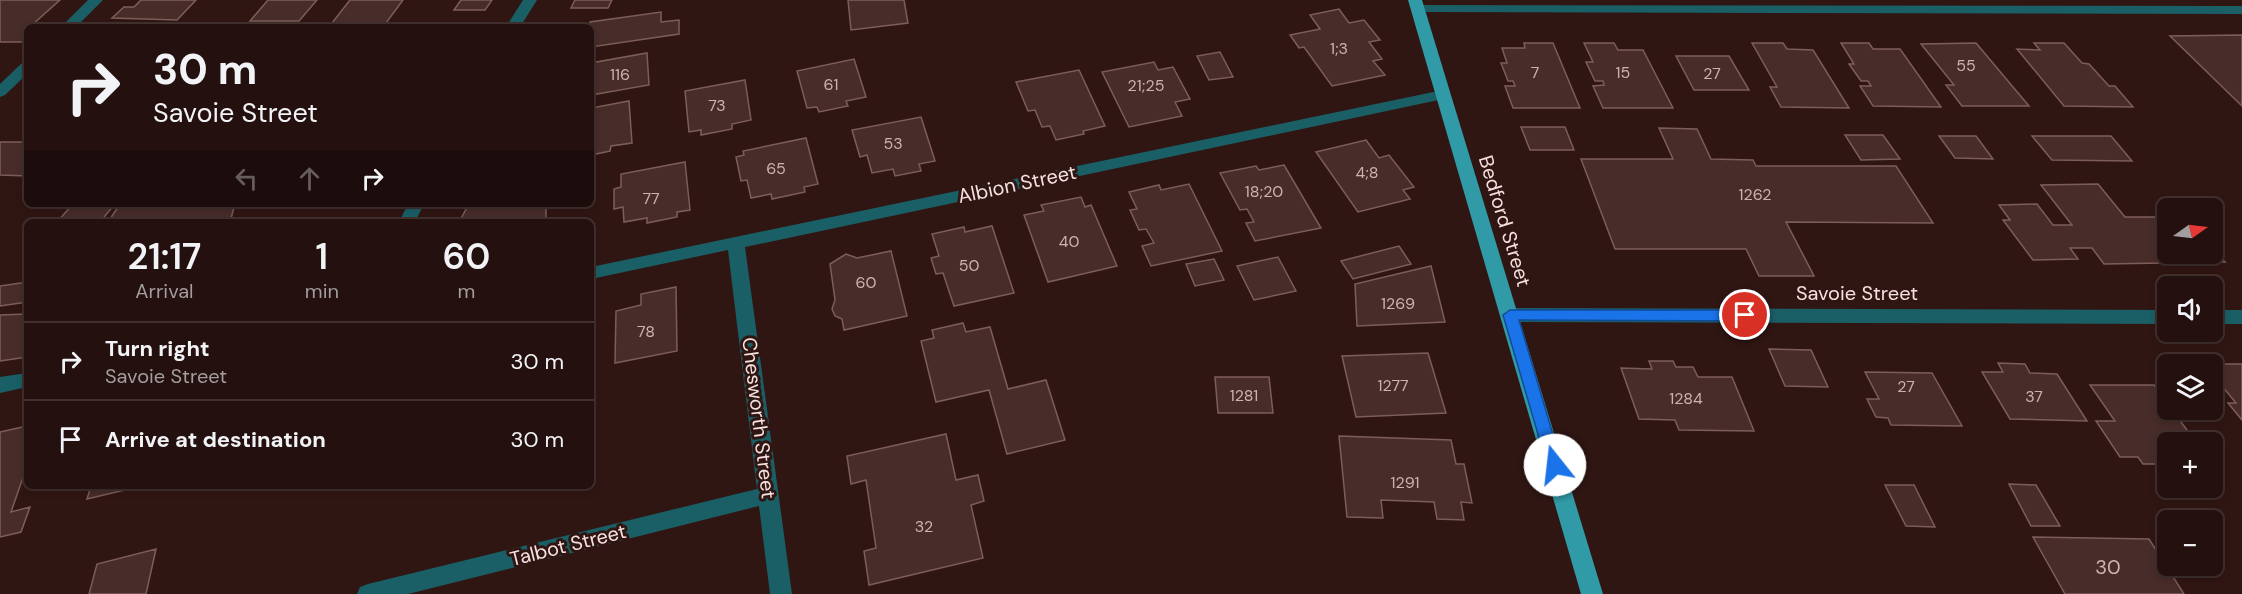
<!DOCTYPE html>
<html lang="en">
<head>
<meta charset="utf-8">
<style>
  :root { --surface:#24100e; --page:#301e1c; --text:#f1f3f6; --muted:#a39d9e; --line:#41302e }
  body { margin:0; font-family:"DM Sans",sans-serif; background:var(--page); color:var(--text); height:100vh; display:flex; flex-direction:column; font-size:22px; white-space:nowrap }
  * { box-sizing:border-box; margin:0 }
  p { font-size:20px; color:var(--muted) }
  .icon { flex:none; width:33px; height:33px; fill:none; stroke:currentColor; stroke-width:2; stroke-linecap:round; stroke-linejoin:round }
  .map { position:relative; flex:1; overflow:hidden }
  .sheet { position:absolute; left:24px; top:219px; width:570px; height:270px; display:flex; flex-direction:column; background:var(--surface); border-radius:9px; box-shadow:0 3px 9px #0003,0 0 0 2px var(--line) }
  .sheet>* { flex:none }
  .guide { position:absolute; left:24px; top:24px; width:570px; height:183px; border-radius:9px; box-shadow:0 3px 9px #0003,0 0 0 2px var(--line); background:#24100e; color:var(--text); overflow:hidden }
  .needle { width:39px; rotate:76deg }
  .fabs { position:absolute; left:2157px; top:198px; display:grid; gap:12px }
  .fabs a { display:grid; place-items:center; width:66px; height:66px; border-radius:9px; background:var(--surface); box-shadow:0 3px 9px #0003,0 0 0 2px var(--line); font-size:30px }
  .pin { position:absolute; display:grid; place-items:center; width:51px; height:51px; color:#fff; margin:-26px; border:3px solid #fff; border-radius:50%; box-shadow:0 2px 6px #0007 }
  .me { position:absolute; width:66px; margin:-33px; rotate:344deg; stroke-linejoin:round; filter:drop-shadow(0 0 4px #0008) }
  .turn { display:flex; align-items:center; gap:21px; height:126px; padding:0 30px; font-size:27px }
  .turn .icon { width:78px; height:78px; stroke-width:2.5 }
  .turn b { display:block; font-size:42px; line-height:51px }
  .lanes { display:flex; align-items:center; height:57px; padding:0 30px; background:#0003; justify-content:center; gap:30px; direction:ltr }
  .lanes .off { opacity:.35 }
  .eta { display:flex; justify-content:space-evenly; align-items:center; height:102px; text-align:center }
  .eta b { font-size:36px; font-weight:600; line-height:42px }
  ul { padding:0; list-style:none }
  li { display:flex; align-items:center; gap:18px; height:78px; padding:0 30px; border-top:2px solid var(--line) }
  li div { flex:1 }
  li b { display:block; font-size:22px }
  li em { font-style:normal }
  .map>svg:first-child { display:block }
  .building { fill:#482c29; stroke:#7d5d59; stroke-width:1.5 }
  .lines { fill:none; stroke-linecap:round; stroke-linejoin:round }
  .minor { fill:#1a5f66; fill-rule:evenodd }
  .major { fill:#309ba6; fill-rule:evenodd }
  .route { fill:#1a73e8; stroke:#114b97; stroke-width:1.5 }
  .labels { text-anchor:middle; dominant-baseline:central; stroke-width:6; stroke-linejoin:round; paint-order:stroke }
  .number-label { font-size:16px; fill:#cab4b2 }
  .street-label { font-size:20px; fill:#f5e1df; stroke:#301613 }
  .near-number-label { font-size:20px; fill:#cab4b2 }
</style>
</head>
<body>
<div class="map">
<svg width="2242" height="594" viewBox="0 0 2242 594">
  <rect width="100%" height="100%" fill="#301613"/>
  <!-- building -->
  <path class="building" d="M0,0H60L32,25H41L39,27H27V38L22,42H0Z
    M141,0H196L177,20L112,18L124,7H134Z
    M268,0H317L299,21H250Z
    M350,0H403L386,23H332Z
    M461,0H492L485,10H454Z
    M575,0H612L608,8H571Z
    M848,0H904L908,23L851,30Z
    M1339,9L1349,23L1364,20L1380,40L1369,42L1382,59L1373,61L1385,75L1332,86L1304,47L1299,48L1290,35L1320,29L1310,15Z
    M661,12V22L679,20V34L591,47L590,22Z
    M2242,35V106L2170,36Z
    M1524,43H1553L1580,108H1513L1505,86H1515L1513,81H1508L1501,63H1507L1502,48H1525Z
    M1584,43H1614L1618,50H1643L1673,108H1603L1593,86L1604,85L1603,81H1595L1586,62H1593Z
    M1752,43H1783L1787,49L1813,50L1849,108L1781,107L1770,87H1777Z
    M1841,43H1869L1873,49H1900L1941,107L1873,106L1860,86H1871L1868,81H1861L1849,64H1854Z
    M1976,43L2029,106H1962L1946,85H1954L1921,44Z
    M2034,43H2064L2082,63L2089,64L2109,86H2115L2133,107L2064,106L2017,49L2040,50Z
    M1220,52L1233,77L1209,80L1197,56Z
    M647,53L649,85L591,95V63Z
    M1676,56H1729L1749,90H1694Z
    M854,59L866,97L846,101L848,106L819,112L817,107L807,108L797,71Z
    M1154,62L1158,70L1173,67L1190,99L1175,102L1182,116L1129,127L1102,72Z
    M1079,70L1105,126L1083,131L1084,134L1056,140L1050,126L1042,127L1035,110L1028,111L1016,82Z
    M745,80L751,120L732,124V129L701,135V130L689,132L685,91Z
    M629,101L632,143L611,146L610,151L591,155V108Z
    M921,117L935,161L919,164L921,171L895,176L893,169L872,173L867,155L860,157L852,130Z
    M1521,127H1565L1574,150H1530Z
    M1659,128L1697,129L1711,159L1753,160L1756,166H1896L1933,223L1786,222L1814,276H1759L1746,249H1615L1581,159H1673Z
    M1845,135H1883L1900,159L1861,160Z
    M1939,136H1976L1993,159L1955,158Z
    M2032,136H2111L2132,161L2052,160Z
    M806,138L818,184L804,187L805,192L772,199L771,194L751,198L747,180L741,181L736,157L744,155L743,151Z
    M1366,140L1379,158L1389,155L1414,187L1403,190L1410,199L1358,212L1316,152Z
    M0,142H27V176L0,175Z
    M685,162L690,210L677,212V217L647,223V218L624,222L623,207L614,209V189L621,187V174Z
    M1284,165L1321,228L1255,241L1246,223L1254,222L1247,209L1240,210L1220,173L1256,166L1259,170Z
    M1189,184L1222,251L1151,266L1142,246L1154,243L1146,229L1139,230L1130,210L1137,209L1129,192L1159,185L1161,190Z
    M2098,184L2125,217H2168V254H2212V248L2225,262L2104,264L2092,248H2070L2078,259L2033,260L2003,220H2010L1999,205L2037,204L2053,225H2072L2041,185Z
    M1081,197L1085,207L1091,205L1117,266L1048,282L1024,215L1044,211L1041,205Z
    M73,204H115L100,222H57Z
    M120,204H235L230,222H108Z
    M469,204H546V222H459Z
    M992,226L1014,293L954,306L943,273L936,274L931,258L939,256L932,234L964,227L965,232Z
    M1399,246L1411,264L1353,279L1341,261Z
    M891,251L907,316L844,330L842,319L835,316L832,309L835,300L830,264L846,254L857,258Z
    M1278,257L1296,291L1254,300L1237,266Z
    M1214,259L1224,280L1195,286L1186,264Z
    M1431,266L1445,322L1357,326L1355,284Z
    M27,282V302L0,306V286Z
    M676,287L677,351L615,363L616,311L641,305V294Z
    M27,314V357L0,361V315Z
    M963,323L966,332L990,327L1008,389L1046,380L1065,440L1007,454L989,390L936,402L921,341L934,338L932,330Z
    M1769,349L1811,350L1828,387L1785,386Z
    M1428,353L1446,413L1356,417L1342,356Z
    M1649,361H1673L1676,367H1693L1698,377H1732L1754,431L1679,430L1675,420L1639,419L1621,368L1652,369Z
    M1998,363L2025,364L2030,373L2057,374L2087,421L2010,419L1982,372H2003Z
    M2205,364H2242V420L2228,403H2236L2212,374V364Z
    M1865,372L1932,373L1962,426L1891,425L1888,418L1876,417L1867,399H1879Z
    M1215,377H1269L1273,413H1218Z
    M2090,385H2154L2168,403V410H2172L2196,442H2168V464H2143L2138,457H2120L2096,421H2115Z
    M27,426V466L11,512L30,507L21,532L0,537V432Z
    M946,434L956,480L978,475L984,501L971,505L983,558L869,585L864,551L876,548L866,480L851,484L847,456Z
    M1339,436L1451,440L1456,464H1464L1472,503L1461,502L1464,520L1437,519L1434,502L1381,500L1383,518L1347,517Z
    M2009,484L2036,485L2060,526H2031Z
    M1885,485H1914L1935,527L1906,526Z
    M91,486H142L87,499Z
    M2033,537L2149,539L2184,594H2065Z
    M156,549L146,594H89L97,564Z"/>
  <g class="lines">
    <!-- minor -->
    <path class="minor" d="M88,0H103L76,27H61Z
      M523,0H537L520,27H506Z
      M1418,5L2242,6V14L1413,12L1411,9Z
      M27,62V74L5,95L0,97V84L22,63Z
      M1443,90L1451,95L1448,98L745,247L792,594H770L759,506L408,594H357L360,587L368,584L757,489L728,250L591,279V267Z
      M408,204H424L415,222H399Z
      M1510,308L2168,310V324L1510,322L1504,320L1501,315L1504,310Z
      M2212,310H2242V324H2212Z
      M27,373V387L0,393V377Z"/>
    <!-- major -->
    <path class="major" d="M1408,0H1422L1603,594H1581Z"/>
  </g>
  <!-- route -->
  <path class="route" d="M1510,310H1745L1752,315L1745,321L1519,320L1562,465L1560,470L1555,472L1549,470L1547,465L1503,315Z"/>
  <g class="labels">
    <!-- number labels -->
    <g class="number-label">
      <text x="1339" y="48">1;3</text>
      <text x="1966" y="65">55</text>
      <text x="1535" y="72">7</text>
      <text x="1623" y="72">15</text>
      <text x="1712" y="73">27</text>
      <text x="620" y="74">116</text>
      <text x="831" y="84">61</text>
      <text x="1146" y="85">21;25</text>
      <text x="717" y="105">73</text>
      <text x="893" y="143">53</text>
      <text x="776" y="168">65</text>
      <text x="1367" y="172">4;8</text>
      <text x="1264" y="191">18;20</text>
      <text x="1755" y="194">1262</text>
      <text x="651" y="198">77</text>
      <text x="1069" y="241">40</text>
      <text x="969" y="265">50</text>
      <text x="866" y="282">60</text>
      <text x="1398" y="303">1269</text>
      <text x="646" y="331">78</text>
      <text x="1393" y="385">1277</text>
      <text x="1906" y="386">27</text>
      <text x="1244" y="395">1281</text>
      <text x="2034" y="396">37</text>
      <text x="1686" y="398">1284</text>
      <text x="1405" y="482">1291</text>
      <text x="924" y="526">32</text>
    </g>
    <!-- street labels -->
    <g class="street-label">
      <text transform="translate(1017 184) rotate(-12)">Albion Street</text>
      <text transform="translate(1505 221) rotate(73)">Bedford Street</text>
      <text x="1857" y="293">Savoie Street</text>
      <text transform="translate(759 418) rotate(83)">Chesworth Street</text>
      <text transform="translate(568 545) rotate(-14)">Talbot Street</text>
    </g>
    <!-- near-number labels -->
    <g class="near-number-label">
      <text x="2108" y="567">30</text>
    </g>
  </g>
</svg>
<div class="fabs">
<a><svg class="needle" viewBox="-14 -14 28 28"><path d="M0-13l5 13h-10z" fill="#e53935"/><path d="M0 13l5-13h-10z" fill="#a39d9e"/></svg></a>
<a><svg class="icon" aria-label="sound" viewBox="0 0 24 24"><path d="M4 9h4l5-4v14l-5-4H4zM17 9q2 3 0 6"/></svg></a>
<a><svg class="icon" aria-label="layers" viewBox="0 0 24 24"><path d="M12 4l9 5-9 5-9-5zM3 14l9 5 9-5"/></svg></a>
<a>+</a>
<a>−</a>
</div>
<div class="pin" style="left:1745px;top:315px;background:#d93025"><svg class="icon" aria-label="arrive" viewBox="0 0 24 24"><path d="M6 21V4h12l-3 4 3 4H6"/></svg></div>
<svg class="me" style="left:1555px;top:465px" viewBox="-20 -20 40 40"><circle r="19" fill="#fff"/><path d="M0-13L10 11 0 6-10 11z" fill="#1a73e8"/></svg>
<div class="guide">
<div class="turn"><svg class="icon" aria-label="right" viewBox="0 0 24 24"><path d="M7 20v-9h11M14 6l5 5-5 5"/></svg><div><b>30 m</b>Savoie Street</div></div>
<div class="lanes"><svg class="icon off" aria-label="left" viewBox="0 0 24 24"><path d="M17 20v-9H6M10 6l-5 5 5 5"/></svg><svg class="icon off" aria-label="ahead" viewBox="0 0 24 24"><path d="M12 20V5M6 11l6-6 6 6"/></svg><svg class="icon" aria-label="right" viewBox="0 0 24 24"><path d="M7 20v-9h11M14 6l5 5-5 5"/></svg></div>
</div>
<section class="sheet">
<div class="eta">
<div><b>21:17</b><p>Arrival</p></div>
<div><b>1</b><p>min</p></div>
<div><b>60</b><p>m</p></div>
</div>
<ul>
<li><svg class="icon" aria-label="right" viewBox="0 0 24 24"><path d="M7 20v-9h11M14 6l5 5-5 5"/></svg><div><b>Turn right</b><p>Savoie Street</p></div><em>30 m</em></li>
<li><svg class="icon" aria-label="arrive" viewBox="0 0 24 24"><path d="M6 21V4h12l-3 4 3 4H6"/></svg><div><b>Arrive at destination</b></div><em>30 m</em></li>
</ul>
</section>
</div>
</body>
</html>
